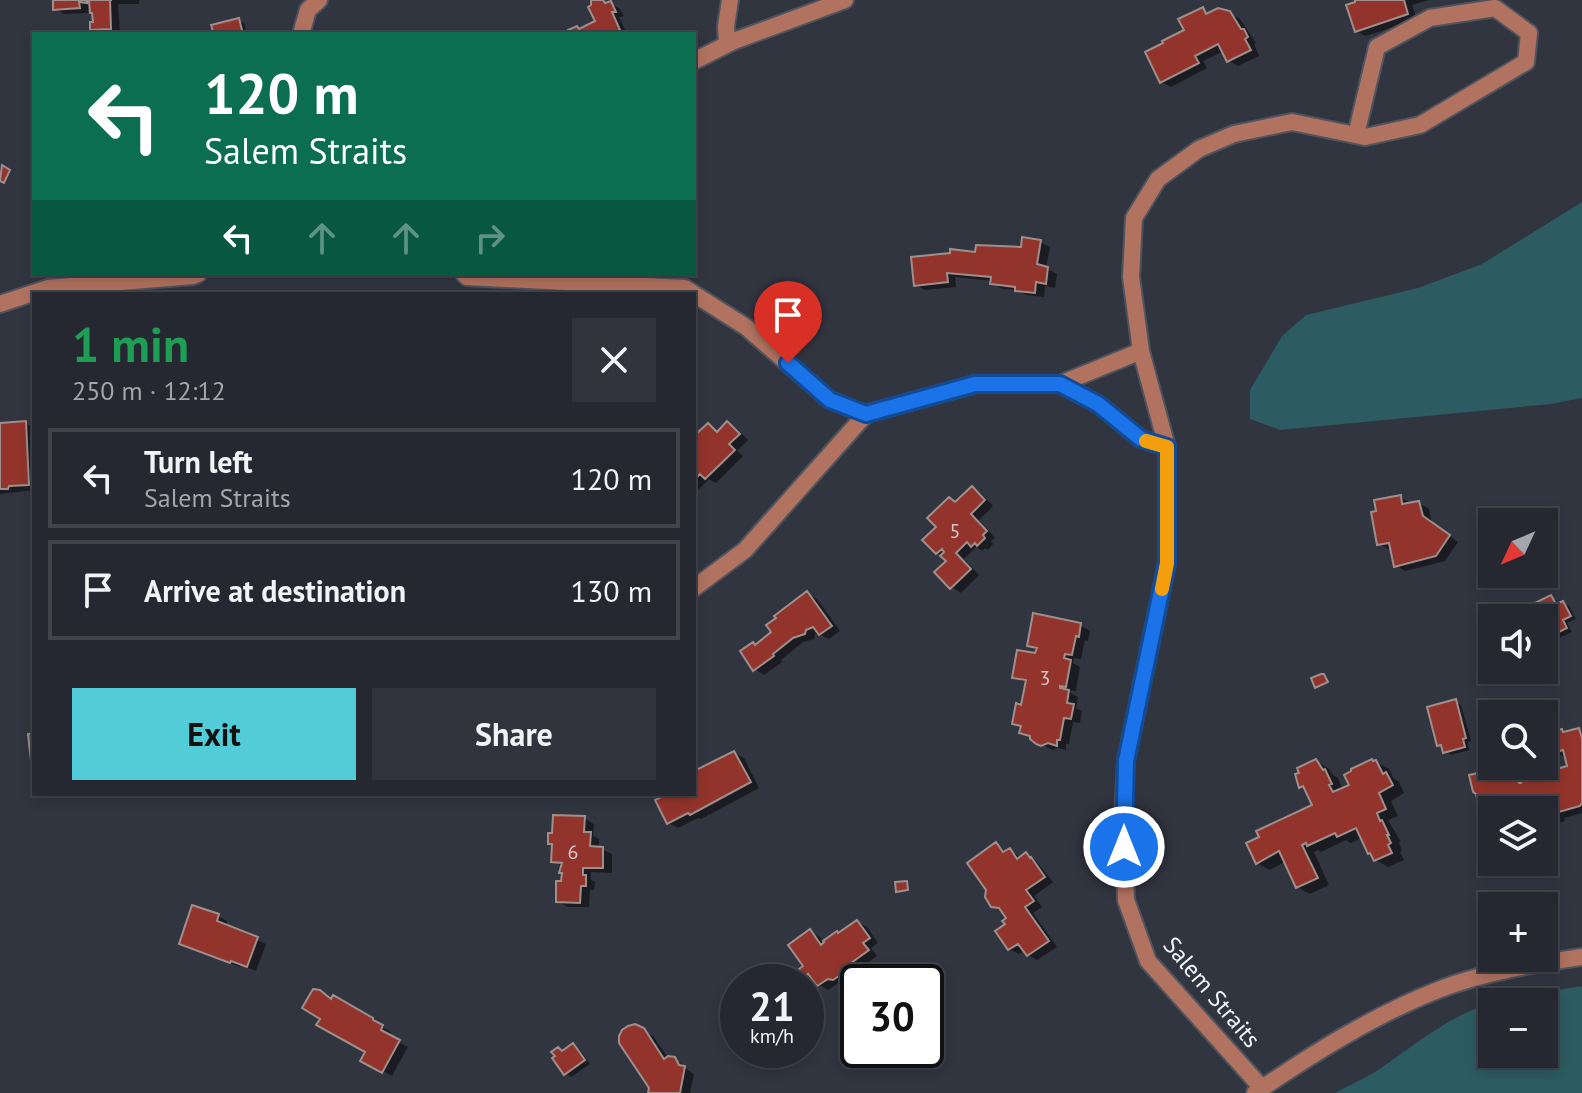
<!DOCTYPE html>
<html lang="en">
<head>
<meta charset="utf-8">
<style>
  :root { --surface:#252830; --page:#31343c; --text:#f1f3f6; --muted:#a3a6ab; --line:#42444c; --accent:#52ccd6 }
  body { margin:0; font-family:"PT Sans",sans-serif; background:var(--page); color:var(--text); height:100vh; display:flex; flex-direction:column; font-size:30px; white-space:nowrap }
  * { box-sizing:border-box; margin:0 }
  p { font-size:26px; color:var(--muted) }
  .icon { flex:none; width:44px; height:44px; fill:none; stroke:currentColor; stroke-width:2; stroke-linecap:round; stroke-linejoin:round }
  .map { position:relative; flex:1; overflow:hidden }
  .drawer { position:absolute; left:32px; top:292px; width:664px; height:504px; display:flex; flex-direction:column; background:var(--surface); border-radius:0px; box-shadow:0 4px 12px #0003,0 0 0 2px var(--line) }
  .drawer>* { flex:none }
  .hud { position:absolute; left:32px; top:32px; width:664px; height:244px; border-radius:0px; box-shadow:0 4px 12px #0003,0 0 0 2px var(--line); background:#0b6e4f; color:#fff; overflow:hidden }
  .needle { width:52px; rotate:226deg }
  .tools { position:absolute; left:1478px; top:508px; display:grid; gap:16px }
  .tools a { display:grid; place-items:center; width:80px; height:80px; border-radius:0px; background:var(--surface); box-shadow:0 4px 12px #0003,0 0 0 2px var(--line); font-size:40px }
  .speed { position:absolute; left:720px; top:964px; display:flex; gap:16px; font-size:40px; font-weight:700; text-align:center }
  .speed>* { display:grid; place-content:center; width:104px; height:104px; border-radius:50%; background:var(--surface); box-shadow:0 4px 12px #0003,0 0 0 2px var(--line); line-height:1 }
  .speed small { font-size:20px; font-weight:400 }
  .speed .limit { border:4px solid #111; border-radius:12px; background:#fff; color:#111 }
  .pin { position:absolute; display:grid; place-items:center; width:68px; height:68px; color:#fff; margin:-82px -34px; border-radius:50% 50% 50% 0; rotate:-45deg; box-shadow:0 0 8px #0007 }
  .pin .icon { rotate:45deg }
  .me { position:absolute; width:88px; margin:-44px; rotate:0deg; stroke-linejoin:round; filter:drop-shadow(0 0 6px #0008) }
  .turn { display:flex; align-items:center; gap:28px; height:168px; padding:0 40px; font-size:36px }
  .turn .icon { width:104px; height:104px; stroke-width:2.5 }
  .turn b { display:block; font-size:56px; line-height:68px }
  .lanes { display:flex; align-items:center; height:76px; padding:0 40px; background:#0003; justify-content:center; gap:40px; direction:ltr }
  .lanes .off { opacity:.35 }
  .round { display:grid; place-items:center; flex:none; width:84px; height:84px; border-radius:0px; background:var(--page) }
  .summary { display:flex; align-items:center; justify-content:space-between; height:136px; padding:0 40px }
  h1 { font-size:48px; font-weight:800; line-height:60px; color:#1e9e55 }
  .cta { display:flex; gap:16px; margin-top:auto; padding:16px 40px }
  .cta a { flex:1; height:92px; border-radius:0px; background:var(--accent); color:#111; font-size:32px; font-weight:800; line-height:92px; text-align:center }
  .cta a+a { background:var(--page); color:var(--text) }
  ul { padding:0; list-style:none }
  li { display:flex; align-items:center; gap:24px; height:100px; margin:0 16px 12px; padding:0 24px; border:4px solid var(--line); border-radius:0px }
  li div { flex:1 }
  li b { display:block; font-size:30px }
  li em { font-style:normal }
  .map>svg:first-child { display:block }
  .water { fill:#2c5b61 }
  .shadow { fill:#0007 }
  .building { fill:#92342b; stroke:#9f8f8c; stroke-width:2 }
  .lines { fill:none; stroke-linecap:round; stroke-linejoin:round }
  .street-casing { stroke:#50545e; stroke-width:20 }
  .street { stroke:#b17260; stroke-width:16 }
  .route-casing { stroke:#114b97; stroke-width:20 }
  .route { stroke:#1a73e8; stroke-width:14 }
  .slow { stroke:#f59e0b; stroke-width:14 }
  .labels { text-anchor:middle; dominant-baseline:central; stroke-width:8; stroke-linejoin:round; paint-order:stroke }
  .number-label { font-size:20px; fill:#d9c4c8 }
  .street-label { font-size:24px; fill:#f1f4fc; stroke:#313540 }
</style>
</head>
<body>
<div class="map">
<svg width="1582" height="1093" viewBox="0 0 1582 1093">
  <rect width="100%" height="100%" fill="#313540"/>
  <!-- water -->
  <path class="water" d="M1582,202V398L1551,404L1280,430L1250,419V390L1282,336L1306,315L1418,288L1482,264Z
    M1582,986V1093H1335C1351,1084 1369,1077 1384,1066C1418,1042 1451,1015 1492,1003V1054H1544V1002H1495L1516,997Z"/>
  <!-- shadow -->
  <path class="shadow" d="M55,0H139V4H118L120,34H101L92,29L95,23L94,13L88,10V13L64,14L55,9Z
    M596,0L610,3L620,9L624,16L619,17L627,34H572L597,22Z
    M1357,0H1429L1412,5L1417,19L1366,36L1356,31Z
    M1202,10L1210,14L1229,13L1240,19L1256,43L1254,44L1259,56L1238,66L1229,61L1224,51L1203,61L1207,68L1171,87L1161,82L1186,31Z
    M238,20L244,23L247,34H216Z
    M1040,242L1050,247L1046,268L1057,274L1055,288L1045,286L1044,297L1026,295L1018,290L1002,289L993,283V281L955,277L956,287L925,290L916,285L977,254L1023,249Z
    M25,423L34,428V490L0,494V425Z
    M728,424L737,429L748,440L737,451L743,456L716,483L709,479L699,489L694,486V439L708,425L719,432Z
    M972,489L982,494L993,506L979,520L995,538L991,541L993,544L988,550L985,548L982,551L976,547L964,559L979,575L961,593L952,587L949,561L938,553L956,503Z
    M1400,497L1410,503H1419L1429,509L1432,524L1458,542L1445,561L1405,571L1395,565L1392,548L1388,549L1379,544Z
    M808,594L817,599L840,631L829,639L819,634L817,635L815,633L814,639L803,642L781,660L782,662L764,675L755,669L756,646L774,632Z
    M1551,597L1557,601L1559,605L1563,603L1569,606L1576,619L1567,623L1572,632L1557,639L1551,636L1544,618H1542Z
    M1080,625L1090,631L1088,641L1085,640L1081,659L1074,658L1073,663L1080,667L1076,691L1065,690L1078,697L1076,708L1082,711L1080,723L1073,722L1069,744H1066V750L1058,748L1052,750L1022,732V728L1014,723L1023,707L1028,683L1016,677L1037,655L1038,651L1029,645Z
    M1455,701L1461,705L1471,741L1468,742L1469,750L1451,755L1439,744Z
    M1579,730L1582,732V813L1564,818L1565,821L1554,824L1550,822L1544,823V810H1492V829L1487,773L1492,776L1514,770L1523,775L1525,780L1530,779L1537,783L1543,776L1550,780L1570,767L1567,756L1564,757L1551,749L1562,731L1565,733Z
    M734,753L744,758L759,788L701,819L698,818L678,828L669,823L671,794H694V776Z
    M1316,761L1329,769L1333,775L1338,778L1343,790L1351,786L1376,762L1389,769L1393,778L1399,782L1404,793L1391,801L1398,816L1388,820L1401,842H1399L1402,851L1400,852L1404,860L1388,867L1376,860L1363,837L1351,843L1346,840L1321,852L1318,850L1314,852L1329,885L1310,894L1297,887L1286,861L1270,870L1257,863L1315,806L1308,791L1301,787Z
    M584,818L594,824L593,836L599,839V848L612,854V873L591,872V880L595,882L594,890H590L589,907H567L558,901L563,883V867L553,861L554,845L550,843Z
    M996,845L1007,852L1010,850L1021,858L1026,855L1035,860L1053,882L1034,896L1042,907L1033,913L1057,947L1037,960L1028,955L1025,950L1019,954L1009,949L1008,925L1009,918L1003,912L993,906Z
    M218,916L227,921L226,926L266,944L256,971L240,965V967L191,948Z
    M858,922L867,927L878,943L871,948L877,956L849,976L848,981L844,984L838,983L828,990L805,975L810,932L820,937L824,943Z
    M332,1000L391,1032L389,1037L408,1047L392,1076L363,1060L367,1052Z
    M637,1027L653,1036L668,1058L684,1065L686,1069L694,1074L690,1093H651Z
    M573,1046L579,1049L590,1064L571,1077L565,1073L564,1052Z"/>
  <!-- building -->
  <path class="building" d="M53,0H112H110L111,29L90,30V22H93L92,13H90L89,1H87V3L79,2L80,8L53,10Z
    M591,0H603L605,3L611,1L616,12H612L620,30L611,34H568V30L577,26L579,29L595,21L588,7L591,5Z
    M1355,0H1404L1408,14L1355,32L1346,5L1355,2Z
    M1203,7L1206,14L1218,8L1230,11L1241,29H1244L1248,37L1245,39L1251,50L1227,62L1218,44L1195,56L1199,63L1160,83L1145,52L1163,43L1162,41L1184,30L1178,19Z
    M239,18L243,34H214L211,25Z
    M2,165L10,170L4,183L0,181Z
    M1022,237L1041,240L1037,264L1048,267L1046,284L1036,282L1035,293L1015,291V287L990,284L991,277L947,273L948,282L914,286L911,257L950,253V249L975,252L976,245L1021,247Z
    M26,421L29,485L9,486L8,489H0V423Z
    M727,421L740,434L729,444L735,450L705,479L700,474L694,480V436L708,423L717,432Z
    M972,486L985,500L971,514L987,531L983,535L985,538L977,546L975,543L971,547L967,542L956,553L971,569L950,589L934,572L946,561L940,556L944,552L942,549L936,554L922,540L936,527L927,518L949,497L955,502Z
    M1401,495L1402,504L1419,501L1423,516L1450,535L1436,556L1394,567L1389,543L1377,545L1371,512L1376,511L1374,500Z
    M807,591L832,626L819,635L813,627L806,630L805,634L793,638L773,654L774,656L753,671L740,651L753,642L755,645L771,632L766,625L776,618L774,616Z
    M1551,595L1556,604L1563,601L1571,616L1563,620L1567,628L1549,637L1544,626V618H1540L1533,604Z
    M1033,613L1081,623L1079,637L1076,636L1072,655L1065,654L1064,658L1071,660L1066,687L1060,686V688L1069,690L1067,703L1074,704L1071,719L1064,718L1060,740H1057V746L1048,743L1041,746L1036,744L1030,739V736L1019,733L1021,726L1012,724L1016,703L1021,705L1026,680L1012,678L1017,650L1035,653L1037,648L1027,646Z
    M1321,674H1324L1328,682L1315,688L1311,678Z
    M1456,699L1466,738L1463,739L1465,747L1443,753L1441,745L1437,746L1427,707Z
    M1579,728L1582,738V803L1580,806L1555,813L1556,816L1544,820V810H1492V830L1485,827L1482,822L1476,794L1473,792L1469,775L1487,771L1488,775L1514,767L1519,783H1521L1520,780L1530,777L1531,780L1534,779L1533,776L1543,773L1544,777L1547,776L1546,772L1567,766L1563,750L1553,753L1552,749L1549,750L1546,740L1549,739V736L1552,735L1551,732L1562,729L1563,732Z
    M34,733V760L31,761L28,734Z
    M734,751L751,782L690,815L688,813L667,824L655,800L667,794H694V771Z
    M1316,759L1323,770L1325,769L1332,784L1329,785L1333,792L1349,785L1344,775L1351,771V769L1372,759L1373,761L1376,760L1383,774L1386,772L1393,785L1379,793L1386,809L1377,813L1380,821L1382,820L1389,835H1387L1391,843L1388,845L1392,853L1374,861L1370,853L1368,854L1356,828L1337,837L1335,833L1307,846L1306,843L1302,845L1318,878L1296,888L1279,851L1256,864L1246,843L1259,837L1256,831L1312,805L1303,786L1299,788L1295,774L1299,773L1297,768Z
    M553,815L585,816L584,832H591L590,846L603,847V868H583V875H586V886H581L580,903L556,902V881H561L562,873H559L562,863L551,862L552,844H548V833H552Z
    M996,842L1003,852L1010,848L1017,859L1026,852L1030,858L1031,857L1045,877L1026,890L1034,901L1025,907L1049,941L1027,956L1018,944L1008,950L995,931L1005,924L1002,921L1006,918L999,908L991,907L985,897L986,890L967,863Z
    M907,881L908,890L896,892L895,882Z
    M192,905L219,914L217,921L258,937L247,967L231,961L230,963L179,944Z
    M857,920L870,938L863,943L869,950L840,971L839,976L833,980L828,979L817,986L808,974L804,977L799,969L803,966L788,945L810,929L821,945L824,942L823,941L837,931L838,933Z
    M313,989L320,990L331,999L333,995L373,1018V1020L383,1025L381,1030L400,1040L382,1073L360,1061L365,1052L316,1025L320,1019L302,1008Z
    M635,1024L644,1028L664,1059L668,1056L675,1057L679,1065L685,1066L680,1093H648L649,1088L619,1043V1036L622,1030L628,1026Z
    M573,1043L585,1060L564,1075L552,1058L555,1056L551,1052L558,1047L562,1051Z"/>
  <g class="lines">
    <!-- street casing -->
    <g class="street-casing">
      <path id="street" d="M301,34L308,10L319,0
        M727,44L726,26L730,0
        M694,61L734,41L845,0
        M464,274L467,277L685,288L694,294
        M694,294L746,327L830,400L866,414L975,384H1060L1141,351
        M0,304L48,288L193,276L198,274
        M1060,384L1098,404L1141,439L1167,447
        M694,588L745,550L866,414
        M1262,1088L1148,961L1126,900L1123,821L1126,761L1167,563V447L1141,351L1131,277L1134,218L1158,179L1199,149L1234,134L1292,122L1365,137L1420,125L1526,62L1529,33L1495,8L1430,18L1377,47L1356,135
        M1255,1093C1312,1054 1374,1015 1438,990C1484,972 1534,964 1582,957"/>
    </g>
    <!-- street -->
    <use href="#street" class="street"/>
  </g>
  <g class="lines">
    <!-- route casing -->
    <g class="route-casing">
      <path id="route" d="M788,363L830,400L866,414L975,384H1060L1098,404L1141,439L1167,447V563L1126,761L1124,847"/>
    </g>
    <!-- route -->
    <use href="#route" class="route"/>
    <!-- slow -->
    <path class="slow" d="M1146,441L1167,447V563L1162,589"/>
  </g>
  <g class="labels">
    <!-- number labels -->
    <g class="number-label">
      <text x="955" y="531">5</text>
      <text x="1045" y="678">3</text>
      <text x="573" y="852">6</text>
    </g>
    <!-- street labels -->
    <g class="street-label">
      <text transform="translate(1212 992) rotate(50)">Salem Straits</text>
    </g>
  </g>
</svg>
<div class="tools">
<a><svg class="needle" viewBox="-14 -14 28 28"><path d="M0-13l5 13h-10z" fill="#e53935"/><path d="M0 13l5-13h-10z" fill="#a3a6ab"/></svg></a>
<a><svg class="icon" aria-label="sound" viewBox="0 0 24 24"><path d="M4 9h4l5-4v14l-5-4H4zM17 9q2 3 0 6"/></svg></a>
<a><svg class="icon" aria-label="search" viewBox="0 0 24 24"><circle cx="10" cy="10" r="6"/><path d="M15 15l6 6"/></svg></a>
<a><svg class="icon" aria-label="layers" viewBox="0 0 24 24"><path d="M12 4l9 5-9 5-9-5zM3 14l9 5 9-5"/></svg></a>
<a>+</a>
<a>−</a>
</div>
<div class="speed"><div>21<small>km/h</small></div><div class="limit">30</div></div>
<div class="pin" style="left:788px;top:363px;background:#d93025"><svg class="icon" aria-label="arrive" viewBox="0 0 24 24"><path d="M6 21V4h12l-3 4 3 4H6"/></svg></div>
<svg class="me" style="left:1124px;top:847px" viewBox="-20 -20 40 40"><circle r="17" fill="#1a73e8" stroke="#fff" stroke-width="3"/><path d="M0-11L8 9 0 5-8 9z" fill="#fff"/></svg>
<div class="hud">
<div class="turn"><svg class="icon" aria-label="left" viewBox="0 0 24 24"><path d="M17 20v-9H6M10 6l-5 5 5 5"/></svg><div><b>120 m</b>Salem Straits</div></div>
<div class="lanes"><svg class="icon" aria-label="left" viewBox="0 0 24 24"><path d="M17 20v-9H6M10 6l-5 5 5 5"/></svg><svg class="icon off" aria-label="ahead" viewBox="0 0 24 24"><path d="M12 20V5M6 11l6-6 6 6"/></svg><svg class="icon off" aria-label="ahead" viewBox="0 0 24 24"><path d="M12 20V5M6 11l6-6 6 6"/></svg><svg class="icon off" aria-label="right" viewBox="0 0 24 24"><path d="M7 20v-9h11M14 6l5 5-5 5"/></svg></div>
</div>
<section class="drawer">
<div class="summary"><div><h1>1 min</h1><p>250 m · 12:12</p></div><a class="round"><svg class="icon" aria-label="close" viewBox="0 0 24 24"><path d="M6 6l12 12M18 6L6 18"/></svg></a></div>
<ul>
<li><svg class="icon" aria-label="left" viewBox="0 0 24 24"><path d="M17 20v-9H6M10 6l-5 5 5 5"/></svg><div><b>Turn left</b><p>Salem Straits</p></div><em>120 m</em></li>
<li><svg class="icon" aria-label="arrive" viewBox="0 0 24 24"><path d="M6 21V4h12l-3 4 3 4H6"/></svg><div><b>Arrive at destination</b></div><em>130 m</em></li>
</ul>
<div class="cta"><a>Exit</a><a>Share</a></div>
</section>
</div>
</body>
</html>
